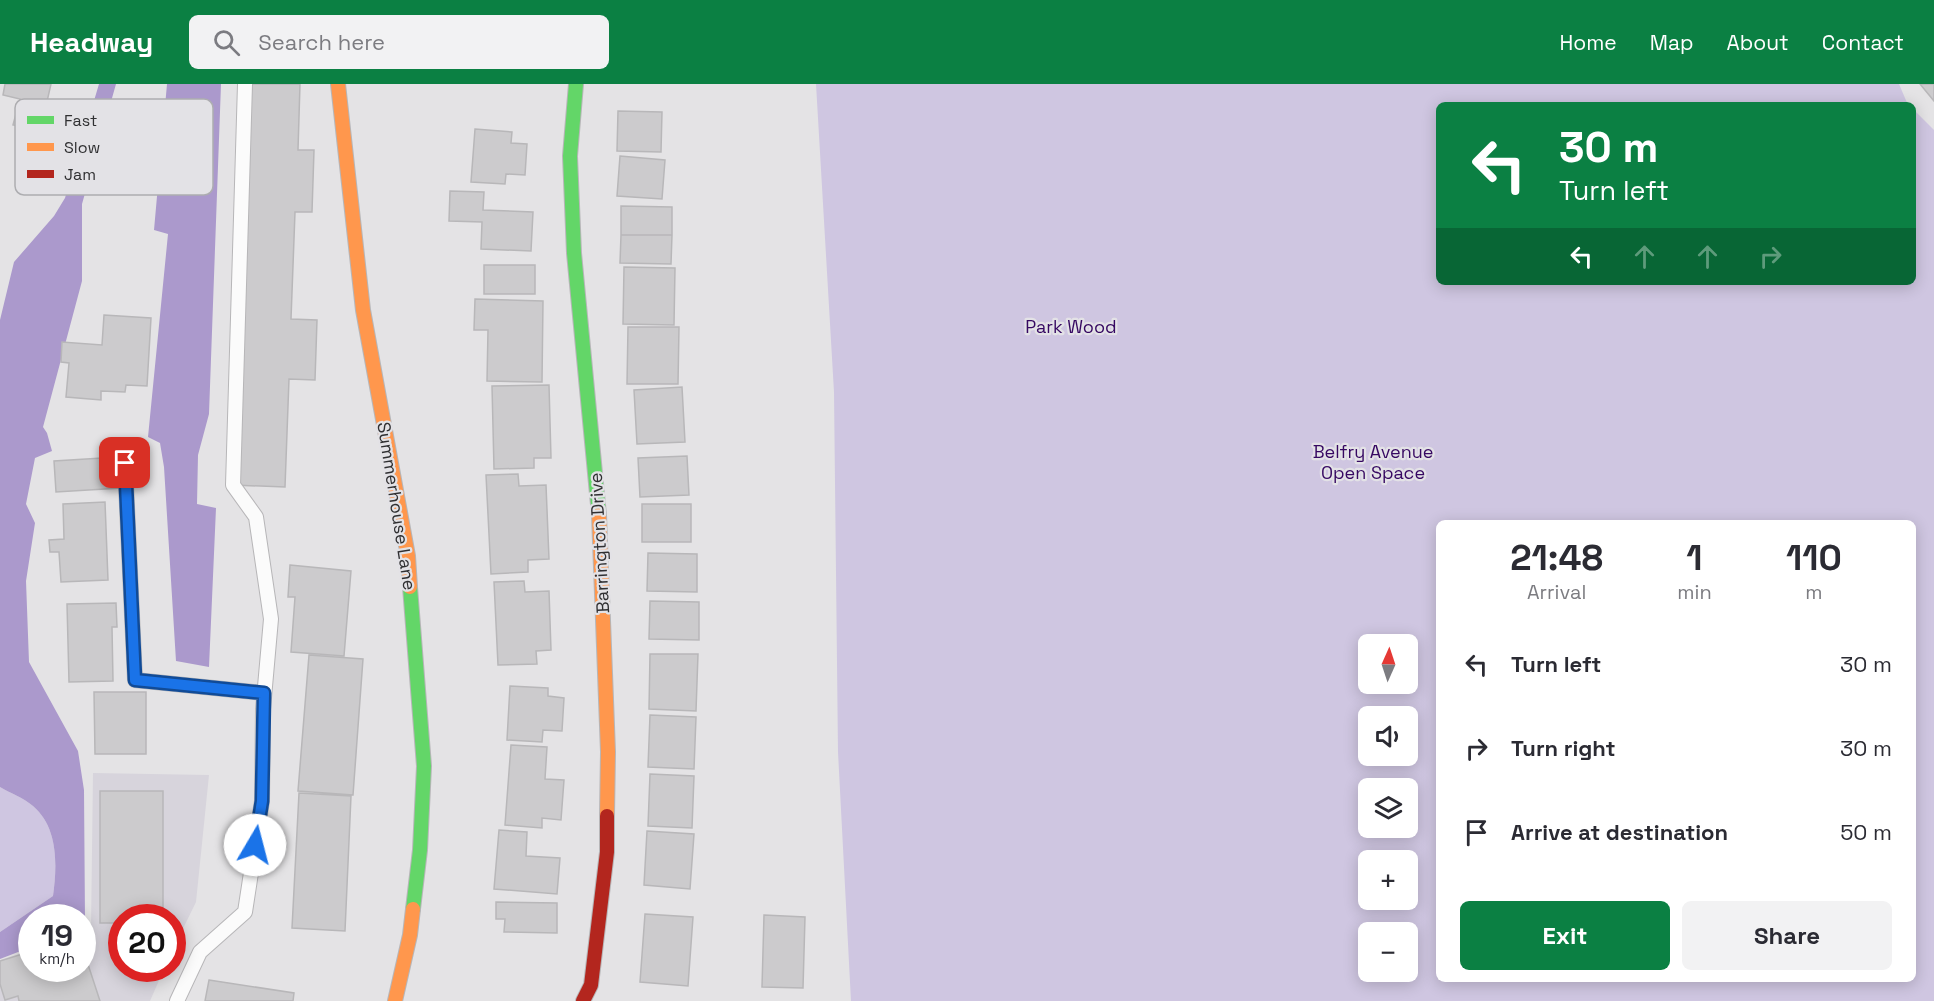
<!DOCTYPE html>
<html lang="en">
<head>
<meta charset="utf-8">
<style>
  :root { --surface:#fff; --page:#f2f2f3; --text:#2b2b33; --muted:#7c7c81; --accent:#0b8043 }
  body { margin:0; font-family:"Space Grotesk",sans-serif; background:var(--page); color:var(--text); height:100vh; display:flex; flex-direction:column; font-size:22px; white-space:nowrap }
  * { box-sizing:border-box; margin:0 }
  p { font-size:20px; color:var(--muted) }
  .icon { flex:none; width:33px; height:33px; fill:none; stroke:currentColor; stroke-width:2; stroke-linecap:round; stroke-linejoin:round }
  .map { position:relative; flex:1; overflow:hidden }
  .side { position:absolute; left:1436px; top:436px; width:480px; height:462px; display:flex; flex-direction:column; background:var(--surface); border-radius:9px; box-shadow:0 3px 15px #0003 }
  .side>* { flex:none }
  .top-card { position:absolute; left:1436px; top:18px; width:480px; height:183px; border-radius:9px; box-shadow:0 3px 15px #0003; background:#0b8043; color:#fff; overflow:hidden }
  .needle { width:39px; rotate:3deg }
  .fabs { position:absolute; left:1358px; top:550px; display:grid; gap:12px }
  .fabs a { display:grid; place-items:center; width:60px; height:60px; border-radius:9px; background:var(--surface); box-shadow:0 3px 15px #0003; font-size:30px }
  .speed { position:absolute; left:18px; top:820px; display:flex; gap:12px; font-size:30px; font-weight:700; text-align:center }
  .speed>* { display:grid; place-content:center; width:78px; height:78px; border-radius:50%; background:var(--surface); box-shadow:0 3px 15px #0003; line-height:1 }
  .speed small { font-size:15px; font-weight:400 }
  .speed .limit { border:9px solid #d22; background:#fff; color:#111 }
  .pin { position:absolute; display:grid; place-items:center; width:51px; height:51px; color:#fff; margin:-26px; border-radius:12px; box-shadow:0 3px 9px #0006 }
  .me { position:absolute; width:66px; margin:-33px; rotate:8deg; stroke-linejoin:round; filter:drop-shadow(0 0 4px #0008) }
  .turn { display:flex; align-items:center; gap:21px; height:126px; padding:0 24px; font-size:27px }
  .turn .icon { width:78px; height:78px; stroke-width:2.5 }
  .turn b { display:block; font-size:42px; line-height:51px }
  .lanes { display:flex; align-items:center; height:57px; padding:0 24px; background:#0003; justify-content:center; gap:30px; direction:ltr }
  .lanes .off { opacity:.35 }
  .eta { display:flex; justify-content:space-evenly; align-items:center; height:102px; text-align:center }
  .eta b { font-size:36px; font-weight:600; line-height:42px }
  .primary-button { display:flex; gap:12px; margin-top:auto; padding:12px 24px }
  .primary-button a { flex:1; height:69px; border-radius:9px; background:var(--accent); color:#fff; font-size:24px; font-weight:600; line-height:69px; text-align:center }
  .primary-button a+a { background:var(--page); color:var(--text) }
  ul { padding:0; list-style:none }
  li { display:flex; align-items:center; gap:18px; height:84px; padding:0 24px }
  li div { flex:1 }
  li b { display:block; font-size:22px }
  li em { font-style:normal }
  header { display:flex; align-items:center; gap:36px; box-sizing:border-box; height:84px; padding:0 30px; background:var(--accent); color:#fff }
  header strong { font-size:28px }
  nav { display:flex; gap:33px; margin-inline-start:auto; font-size:21px }
  .search { width:420px; height:54px; background:var(--page); display:flex; align-items:center; gap:15px; box-sizing:border-box; padding:0 21px; border-radius:9px; color:var(--muted); font-size:22px }
  .map>svg:first-child { display:block }
  .built { fill:#d7d4dc }
  .green { fill:#cfc6e1; fill-rule:evenodd }
  .water { fill:#ab99cc }
  .building { fill:#cccbcd; stroke:#b8b7b9; stroke-width:1.5 }
  .lines { fill:none; stroke-linecap:round; stroke-linejoin:round }
  .lane-casing { stroke:#b7b6b8; stroke-width:16 }
  .fast-casing { stroke:#b7b6b8; stroke-width:16 }
  .slow-casing { stroke:#b7b6b8; stroke-width:16 }
  .jam-casing { stroke:#b7b6b8; stroke-width:16 }
  .lane { stroke:#fbfbfb; stroke-width:14 }
  .fast { stroke:#63d668; stroke-width:14 }
  .slow { stroke:#ff974d; stroke-width:14 }
  .jam { stroke:#b3261e; stroke-width:14 }
  .route-casing { stroke:#114b97; stroke-width:15 }
  .route { stroke:#1a73e8; stroke-width:10 }
  .labels { text-anchor:middle; dominant-baseline:central; stroke-width:4.5; stroke-linejoin:round; paint-order:stroke }
  .park-label { font-size:18px; fill:#360862; stroke:#e3e2e6 }
  .street-label { font-size:18px; fill:#303032; stroke:#e3e2e6 }
  .key { fill:#e3e2e6; stroke:#adadb0; stroke-width:1.5 }
  .key-label { font-size:16px; fill:#303032 }
</style>
</head>
<body>
<header>
<strong>Headway</strong>
<div class="search"><svg class="icon" aria-label="search" viewBox="0 0 24 24"><circle cx="10" cy="10" r="6"/><path d="M15 15l6 6"/></svg>Search here</div>
<nav><a>Home</a><a>Map</a><a>About</a><a>Contact</a></nav>
</header>
<div class="map">
<svg width="1934" height="917" viewBox="0 0 1934 917">
  <rect width="100%" height="100%" fill="#e4e3e5"/>
  <!-- built -->
  <path class="built" d="M93,689L209,691L196,818L173,865L172,834H122V885H164L150,917H0V876L31,866L32,885H82L83,848L91,845Z"/>
  <!-- green -->
  <path class="green" d="M816,0H1899L1908,21H1438V198H1912L1913,25L1934,46V917H851L838,668L834,308ZM1438,440H1912V896H1438ZM1368,561H1407V600H1368ZM1368,633H1407V672H1368ZM1368,705H1407V744H1368ZM1368,777H1407V816H1368ZM1368,849H1407V888H1368Z
    M0,703C10,709 24,714 33,722C59,744 57,782 53,812L0,848Z"/>
  <!-- water -->
  <path class="water" d="M99,0H116L82,120V197L43,343L47,349L52,367L35,374L26,420L35,439L26,497L29,578L78,667L84,706L85,837L83,838L82,834H32L31,863L0,875V848L53,812C57,783 59,744 33,722C24,714 10,709 0,703V236L14,178L54,132L65,114Z
    M167,0H221L209,330L198,371L197,420L216,424L209,583L176,577L164,383L160,359L148,353L168,150L154,146Z"/>
  <!-- building -->
  <path class="building" d="M5,0H51L43,35L49,36L39,77L22,75L29,44L13,41L20,15L3,11Z
    M248,0H300L298,66H314L312,128H295L291,235L317,236L315,296L289,295L285,403L233,401Z
    M1920,0H1934V17Z
    M618,27L662,28L661,68L617,67Z
    M475,45L512,48L511,59L527,60L525,91L506,90L505,100L471,98Z
    M620,72L665,76L662,115L617,112Z
    M450,107L484,108L483,126L533,128L531,167L481,165L482,138L449,137Z
    M621,122L672,123V151H621Z
    M621,151H672L671,180L620,179Z
    M484,181H535V210H484Z
    M624,183L675,184L674,241L623,240Z
    M475,215L543,217L542,298L487,297L488,246H474Z
    M104,231L151,234L147,302L126,301L125,308L101,307V316L66,313L69,279L61,278L62,258L102,261Z
    M628,243H679L678,300H627Z
    M549,301L551,374H534V384L494,385L492,302Z
    M682,303L685,358L637,360L634,306Z
    M687,372L689,411L640,413L638,374Z
    M118,373L121,404L56,408L54,377Z
    M518,390L519,402L546,401L549,475L528,476V488L491,490L486,391Z
    M105,418L108,496L61,498L59,468H50L49,456L64,455L63,420Z
    M642,420H691V458H642Z
    M648,469L697,470V508L647,507Z
    M290,481L351,487L344,572L291,568L295,513H288Z
    M524,497L525,508L549,507L551,566L536,567L537,580L498,581L494,498Z
    M650,517L699,518V556L649,555Z
    M116,519L117,543H112L113,597L69,598L67,520Z
    M650,570H698L696,627L649,625Z
    M309,571L363,575L353,711L298,707Z
    M510,602L548,604V612L564,614L562,647L543,646L542,658L507,656Z
    M94,608H146V670H95Z
    M650,631L696,633L694,685L648,683Z
    M511,661L547,663L545,695L564,696L561,736L542,734V744L505,741Z
    M650,690L694,692L692,744L648,742Z
    M100,707H163V834H122V839H100Z
    M299,709L351,712L345,847L292,844Z
    M499,746L527,748L526,772L560,774L557,810L494,805Z
    M647,747L694,750L690,805L644,801Z
    M496,818L557,819V849L504,848L505,835H496Z
    M645,830L693,833L688,902L640,898Z
    M764,831L805,833L803,904L762,903Z
    M82,862L100,917H19L18,912L5,916L0,900V877L32,867V885H82Z
    M209,896L294,909L293,917H205Z"/>
  <g class="lines">
    <!-- lane casing -->
    <g class="lane-casing">
      <path id="lane" d="M125,379L135,596L264,609
        M177,917L200,868L245,828L262,717L263,625L271,535L256,433L233,401L245,0"/>
    </g>
    <!-- fast casing -->
    <g class="fast-casing">
      <path id="fast" d="M576,0L570,72L574,169L599,431
        M410,503L424,682L420,766L413,825"/>
    </g>
    <!-- slow casing -->
    <g class="slow-casing">
      <path id="slow" d="M338,0L363,226L408,472L410,503
        M599,431L608,668L607,732
        M395,917L410,851L413,825"/>
    </g>
    <!-- jam casing -->
    <g class="jam-casing">
      <path id="jam" d="M583,917L591,901L607,768V732"/>
    </g>
    <!-- lane -->
    <use href="#lane" class="lane"/>
    <!-- fast -->
    <use href="#fast" class="fast"/>
    <!-- slow -->
    <use href="#slow" class="slow"/>
    <!-- jam -->
    <use href="#jam" class="jam"/>
  </g>
  <g class="lines">
    <!-- route casing -->
    <g class="route-casing">
      <path id="route" d="M125,379L135,596L264,609L262,717L255,761"/>
    </g>
    <!-- route -->
    <use href="#route" class="route"/>
  </g>
  <g class="labels">
    <!-- park labels -->
    <g class="park-label">
      <text x="1071" y="242">Park Wood</text>
      <text x="1373" y="367">Belfry Avenue<tspan x="1373" dy="21">Open Space</tspan></text>
    </g>
    <!-- street labels -->
    <g class="street-label">
      <text transform="translate(397 422) rotate(81)">Summerhouse Lane</text>
      <text transform="translate(599 459) rotate(-93)">Barrington Drive</text>
    </g>
  </g>
  <!-- legend -->
  <rect x="15" y="15" width="198" height="96" rx="9" class="key"/>
  <rect x="27" y="32" width="27" height="8" fill="#63d668"/>
  <rect x="27" y="59" width="27" height="8" fill="#ff974d"/>
  <rect x="27" y="86" width="27" height="8" fill="#b3261e"/>
  <g class="key-label">
    <text x="64" y="42">Fast</text>
    <text x="64" y="69">Slow</text>
    <text x="64" y="96">Jam</text>
  </g>
</svg>
<div class="fabs">
<a><svg class="needle" viewBox="-14 -14 28 28"><path d="M0-13l5 13h-10z" fill="#e53935"/><path d="M0 13l5-13h-10z" fill="#7c7c81"/></svg></a>
<a><svg class="icon" aria-label="sound" viewBox="0 0 24 24"><path d="M4 9h4l5-4v14l-5-4H4zM17 9q2 3 0 6"/></svg></a>
<a><svg class="icon" aria-label="layers" viewBox="0 0 24 24"><path d="M12 4l9 5-9 5-9-5zM3 14l9 5 9-5"/></svg></a>
<a>+</a>
<a>−</a>
</div>
<div class="speed"><div>19<small>km/h</small></div><div class="limit">20</div></div>
<div class="pin" style="left:125px;top:379px;background:#d93025"><svg class="icon" aria-label="arrive" viewBox="0 0 24 24"><path d="M6 21V4h12l-3 4 3 4H6"/></svg></div>
<svg class="me" style="left:255px;top:761px" viewBox="-20 -20 40 40"><circle r="19" fill="#fff"/><path d="M0-13L10 11 0 6-10 11z" fill="#1a73e8"/></svg>
<div class="top-card">
<div class="turn"><svg class="icon" aria-label="left" viewBox="0 0 24 24"><path d="M17 20v-9H6M10 6l-5 5 5 5"/></svg><div><b>30 m</b>Turn left</div></div>
<div class="lanes"><svg class="icon" aria-label="left" viewBox="0 0 24 24"><path d="M17 20v-9H6M10 6l-5 5 5 5"/></svg><svg class="icon off" aria-label="ahead" viewBox="0 0 24 24"><path d="M12 20V5M6 11l6-6 6 6"/></svg><svg class="icon off" aria-label="ahead" viewBox="0 0 24 24"><path d="M12 20V5M6 11l6-6 6 6"/></svg><svg class="icon off" aria-label="right" viewBox="0 0 24 24"><path d="M7 20v-9h11M14 6l5 5-5 5"/></svg></div>
</div>
<section class="side">
<div class="eta">
<div><b>21:48</b><p>Arrival</p></div>
<div><b>1</b><p>min</p></div>
<div><b>110</b><p>m</p></div>
</div>
<ul>
<li><svg class="icon" aria-label="left" viewBox="0 0 24 24"><path d="M17 20v-9H6M10 6l-5 5 5 5"/></svg><div><b>Turn left</b></div><em>30 m</em></li>
<li><svg class="icon" aria-label="right" viewBox="0 0 24 24"><path d="M7 20v-9h11M14 6l5 5-5 5"/></svg><div><b>Turn right</b></div><em>30 m</em></li>
<li><svg class="icon" aria-label="arrive" viewBox="0 0 24 24"><path d="M6 21V4h12l-3 4 3 4H6"/></svg><div><b>Arrive at destination</b></div><em>50 m</em></li>
</ul>
<div class="primary-button"><a>Exit</a><a>Share</a></div>
</section>
</div>
</body>
</html>
